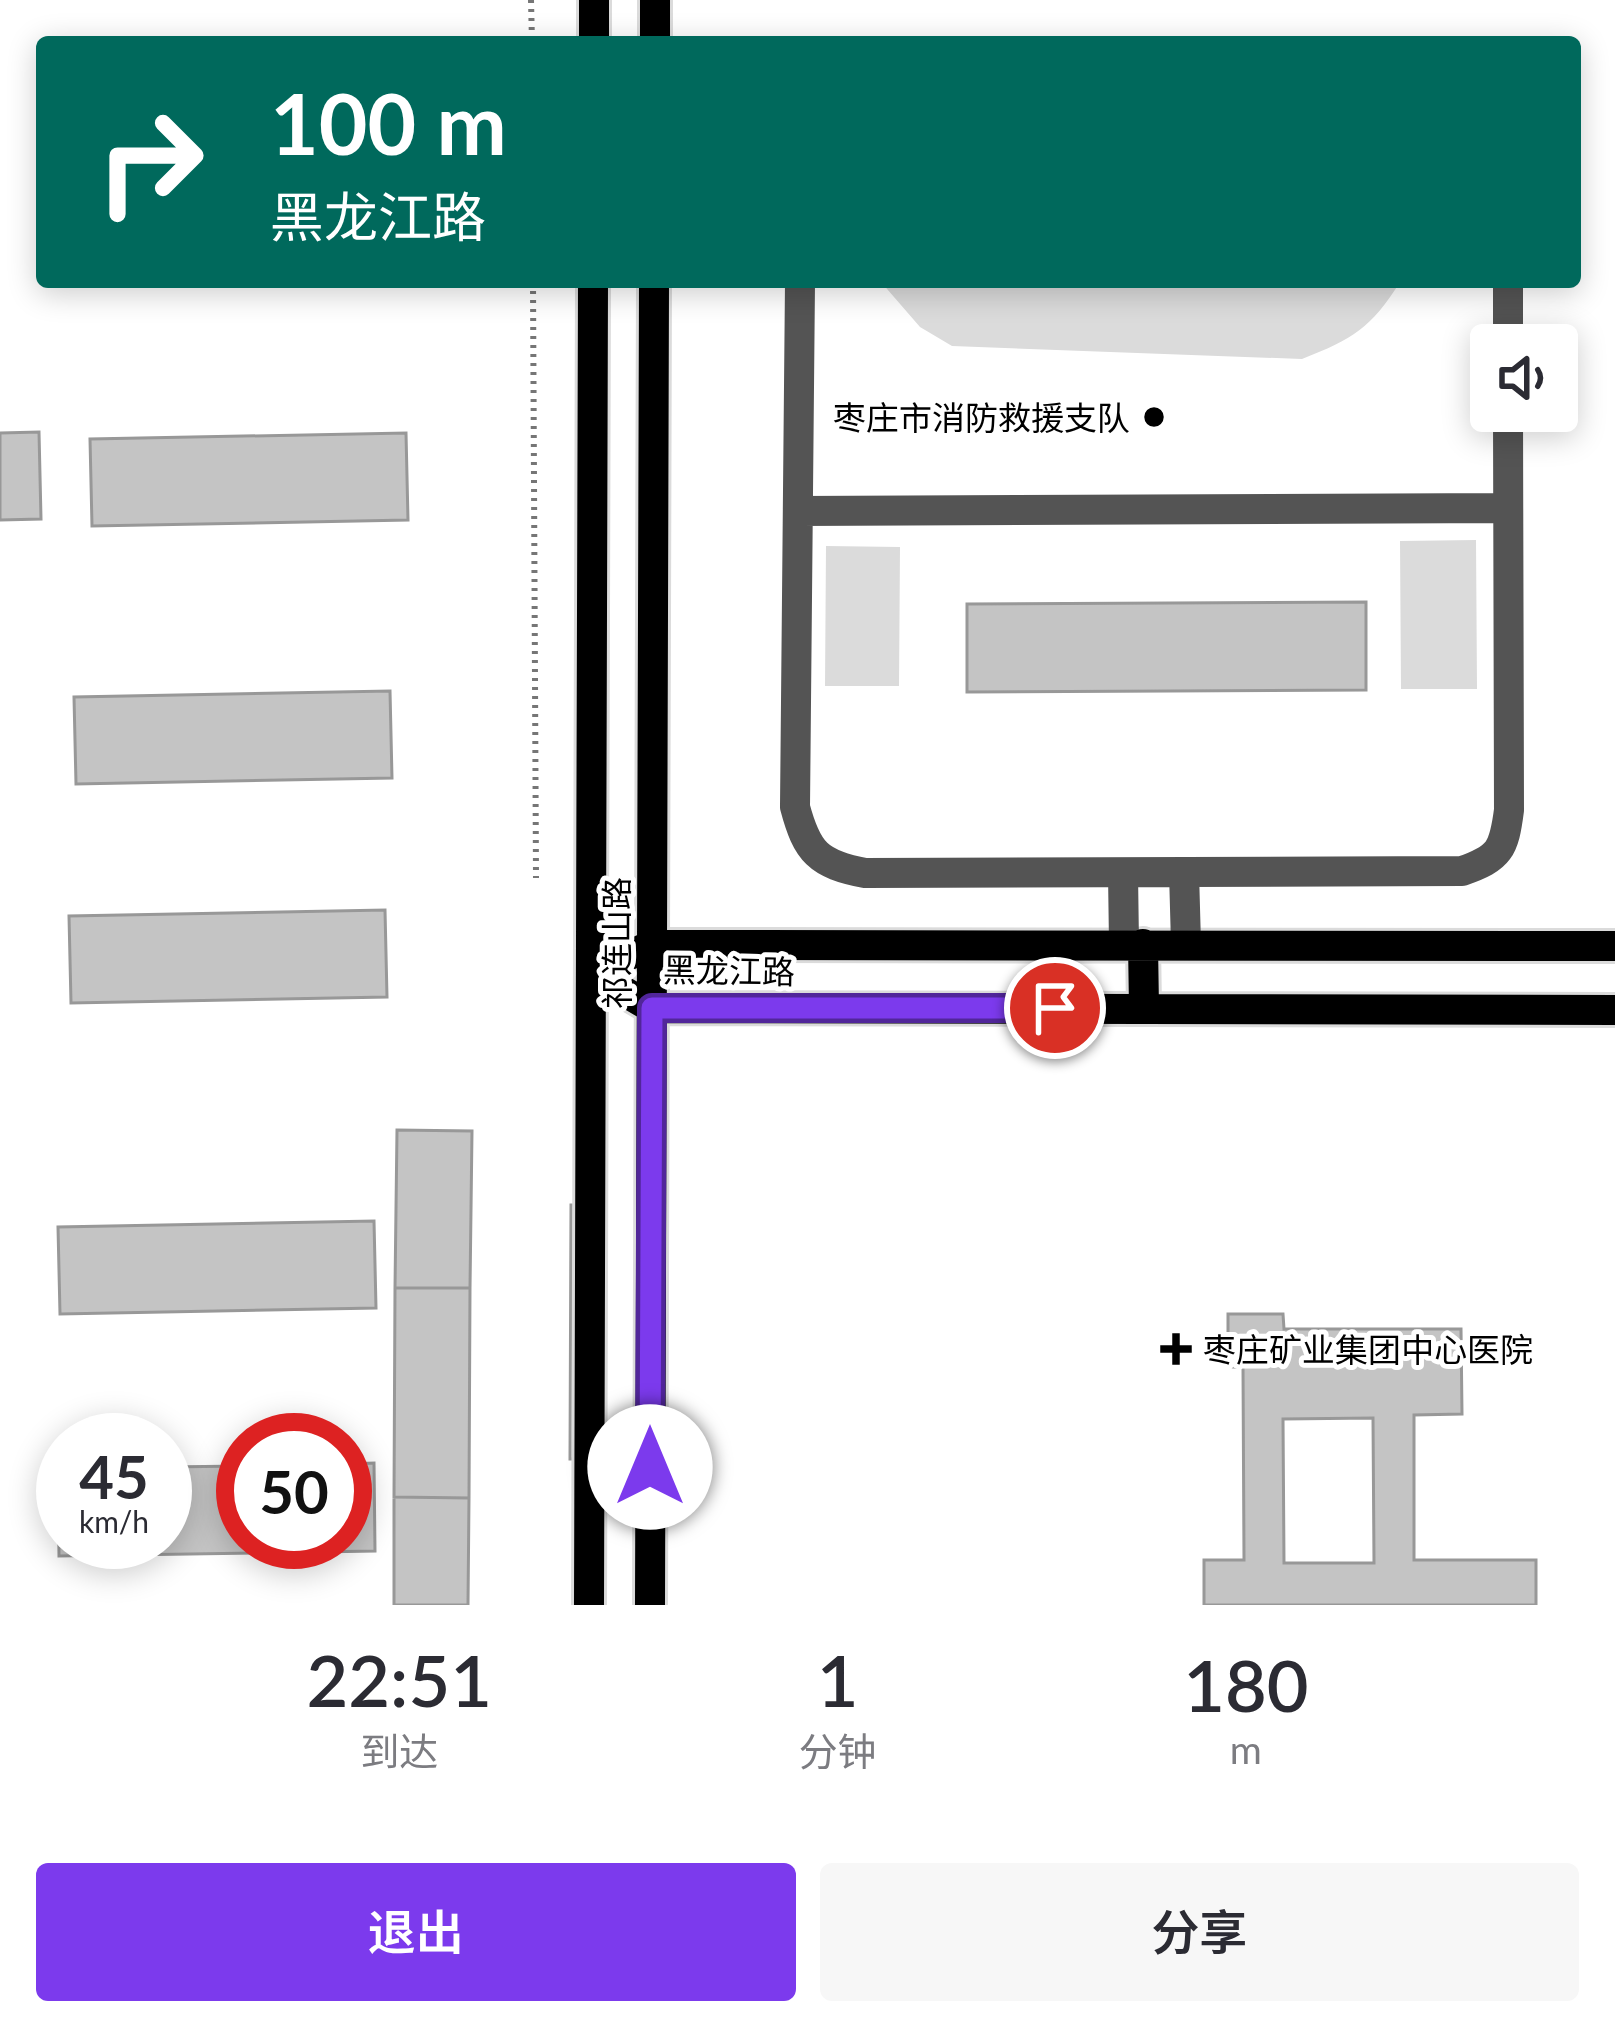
<!DOCTYPE html>
<html lang="zh">
<head>
<meta charset="utf-8">
<style>
  :root { --surface:#fff; --page:#f7f7f7; --text:#2b2b33; --muted:#7c7c81; --accent:#7c3aed }
  body { margin:0; font-family:Lato,"Noto Sans SC",sans-serif; background:var(--page); color:var(--text); height:100vh; display:flex; flex-direction:column; font-size:45px; white-space:nowrap }
  * { box-sizing:border-box; margin:0 }
  p { font-size:39px; color:var(--muted) }
  .icon { flex:none; width:66px; height:66px; fill:none; stroke:currentColor; stroke-width:2; stroke-linecap:round; stroke-linejoin:round }
  .map { position:relative; height:1605px; overflow:hidden }
  .sheet { display:flex; flex-direction:column; background:var(--surface); flex:1 }
  .sheet>* { flex:none }
  .guide { position:absolute; left:36px; top:36px; width:1545px; height:252px; border-radius:12px; box-shadow:0 6px 30px #0003; background:#00695c; color:#fff; overflow:hidden }
  .buttons { position:absolute; left:1470px; top:324px; display:grid; gap:24px }
  .buttons a { display:grid; place-items:center; width:108px; height:108px; border-radius:12px; background:var(--surface); box-shadow:0 6px 30px #0003; font-size:60px }
  .speed { position:absolute; left:36px; top:1413px; display:flex; gap:24px; font-size:60px; font-weight:700; text-align:center }
  .speed>* { display:grid; place-content:center; width:156px; height:156px; border-radius:50%; background:var(--surface); box-shadow:0 6px 30px #0003; line-height:1 }
  .speed small { font-size:30px; font-weight:400 }
  .speed .limit { border:18px solid #d22; background:#fff; color:#111 }
  .pin { position:absolute; display:grid; place-items:center; width:102px; height:102px; color:#fff; margin:-51px; border:6px solid #fff; border-radius:50%; box-shadow:0 3px 12px #0007 }
  .me { position:absolute; width:132px; margin:-66px; rotate:0deg; stroke-linejoin:round; filter:drop-shadow(0 0 9px #0008) }
  .turn { display:flex; align-items:center; gap:42px; height:252px; padding:0 36px; font-size:54px }
  .turn .icon { width:156px; height:156px; stroke-width:2.5 }
  .turn b { display:block; font-size:84px; line-height:102px }
  .eta { display:flex; justify-content:space-evenly; align-items:center; height:204px; text-align:center }
  .eta b { font-size:72px; font-weight:600; line-height:84px }
  .cta { display:flex; gap:24px; margin-top:auto; padding:24px 36px }
  .cta a { flex:1; height:138px; border-radius:12px; background:var(--accent); color:#fff; font-size:48px; font-weight:600; line-height:138px; text-align:center }
  .cta a+a { background:var(--page); color:var(--text) }
  .map>svg:first-child { display:block }
  .green { fill:#dbdbdb }
  .building { fill:#c4c4c4; stroke:#989898; stroke-width:3; fill-rule:evenodd }
  .lines { fill:none; stroke-linecap:round; stroke-linejoin:round }
  .major-casing { stroke:#dbdbdb; stroke-width:36 }
  .path { stroke:#767676; stroke-width:6; stroke-dasharray:3 6; stroke-linecap:butt }
  .minor { stroke:#545454; stroke-width:30 }
  .major { stroke:#000; stroke-width:30 }
  .route-casing { stroke:#51269a; stroke-width:30 }
  .route { stroke:#7c3aed; stroke-width:21 }
  .poi-dot { fill:#000; stroke:#fff; stroke-width:4.5 }
  .labels { text-anchor:middle; dominant-baseline:central; stroke-width:10; stroke-linejoin:round; paint-order:stroke }
  .poi-label { font-size:33px; fill:#000; stroke:#fff; text-anchor:end }
  .street-label { font-size:33px; fill:#000; stroke:#fff }
</style>
</head>
<body>
<div class="map">
<svg width="1615" height="1605" viewBox="0 0 1615 1605">
  <rect width="100%" height="100%" fill="#fff"/>
  <!-- green -->
  <path class="green" d="M881,282H1400C1371,328 1353,339 1302,359L952,346L920,327Z
    M1476,540L1477,689H1401L1400,541Z
    M826,546L900,547L899,686H825Z"/>
  <!-- building -->
  <path class="building" d="M39,432L41,519L0,520V433Z
    M406,433L408,520L92,526L90,439Z
    M1366,602V690L967,692V604Z
    M390,691L392,778L76,784L74,697Z
    M385,910L387,997L71,1003L69,916Z
    M397,1130L472,1131L470,1288H395Z
    M571,1205H580L579,1459H570Z
    M374,1221L376,1308L60,1314L58,1227Z
    M395,1288H470L469,1498L394,1497Z
    M1228,1314H1283L1284,1329H1461L1462,1414L1414,1415V1560H1536V1605H1204V1560H1244L1243,1367H1228ZM1373,1418L1374,1563H1284L1283,1419Z
    M374,1463L375,1551L59,1556L58,1469H63V1542H165V1467L243,1466V1542H345V1464Z
    M394,1497L469,1498L468,1605H394Z"/>
  <g class="lines">
    <!-- major casing -->
    <g class="major-casing">
      <path id="major" d="M594,42V0
        M655,42V0
        M1143,944L1144,1008
        M591,972L652,1008L1615,1010
        M591,972L652,945L1615,946
        M589,1605L593,282
        M650,1605L654,282"/>
    </g>
    <!-- path -->
    <path class="path" d="M531,0L532,42
      M533,282L536,878"/>
    <!-- minor -->
    <path class="minor" d="M800,282L795,807C807,852 818,864 865,873L1462,871C1500,858 1504,849 1509,810L1508,411
      M1508,282V345
      M799,511L1508,508
      M1184,872L1186,944
      M1123,873L1124,944"/>
    <!-- major -->
    <use href="#major" class="major"/>
  </g>
  <g class="lines">
    <!-- route casing -->
    <g class="route-casing">
      <path id="route" d="M650,1467L652,1008H1055"/>
    </g>
    <!-- route -->
    <use href="#route" class="route"/>
  </g>
  <!-- markers -->
  <g class="poi-dot">
    <circle cx="1154" cy="417" r="12"/>
    <path d="M1170 1331h12v12h12v12h-12v12h-12v-12h-12v-12h12z"/>
  </g>
  <g class="labels">
    <!-- poi labels -->
    <g class="poi-label">
      <text x="1130" y="417">枣庄市消防救援支队</text>
      <text x="1203" y="1349" text-anchor="start">枣庄矿业集团中心医院</text>
    </g>
    <!-- street labels -->
    <g class="street-label">
      <text transform="translate(616 943) rotate(-90)">祁连山路</text>
      <text transform="translate(729 970) rotate(1)">黑龙江路</text>
    </g>
  </g>
</svg>
<div class="buttons">
<a><svg class="icon" aria-label="sound" viewBox="0 0 24 24"><path d="M4 9h4l5-4v14l-5-4H4zM17 9q2 3 0 6"/></svg></a>
</div>
<div class="speed"><div>45<small>km/h</small></div><div class="limit">50</div></div>
<div class="pin" style="left:1055px;top:1008px;background:#d93025"><svg class="icon" aria-label="arrive" viewBox="0 0 24 24"><path d="M6 21V4h12l-3 4 3 4H6"/></svg></div>
<svg class="me" style="left:650px;top:1467px" viewBox="-20 -20 40 40"><circle r="19" fill="#fff"/><path d="M0-13L10 11 0 6-10 11z" fill="#7c3aed"/></svg>
<div class="guide">
<div class="turn"><svg class="icon" aria-label="right" viewBox="0 0 24 24"><path d="M7 20v-9h11M14 6l5 5-5 5"/></svg><div><b>100 m</b>黑龙江路</div></div>
</div>
</div>
<section class="sheet">
<div class="eta">
<div><b>22:51</b><p>到达</p></div>
<div><b>1</b><p>分钟</p></div>
<div><b>180</b><p>m</p></div>
</div>
<div class="cta"><a>退出</a><a>分享</a></div>
</section>
</body>
</html>
